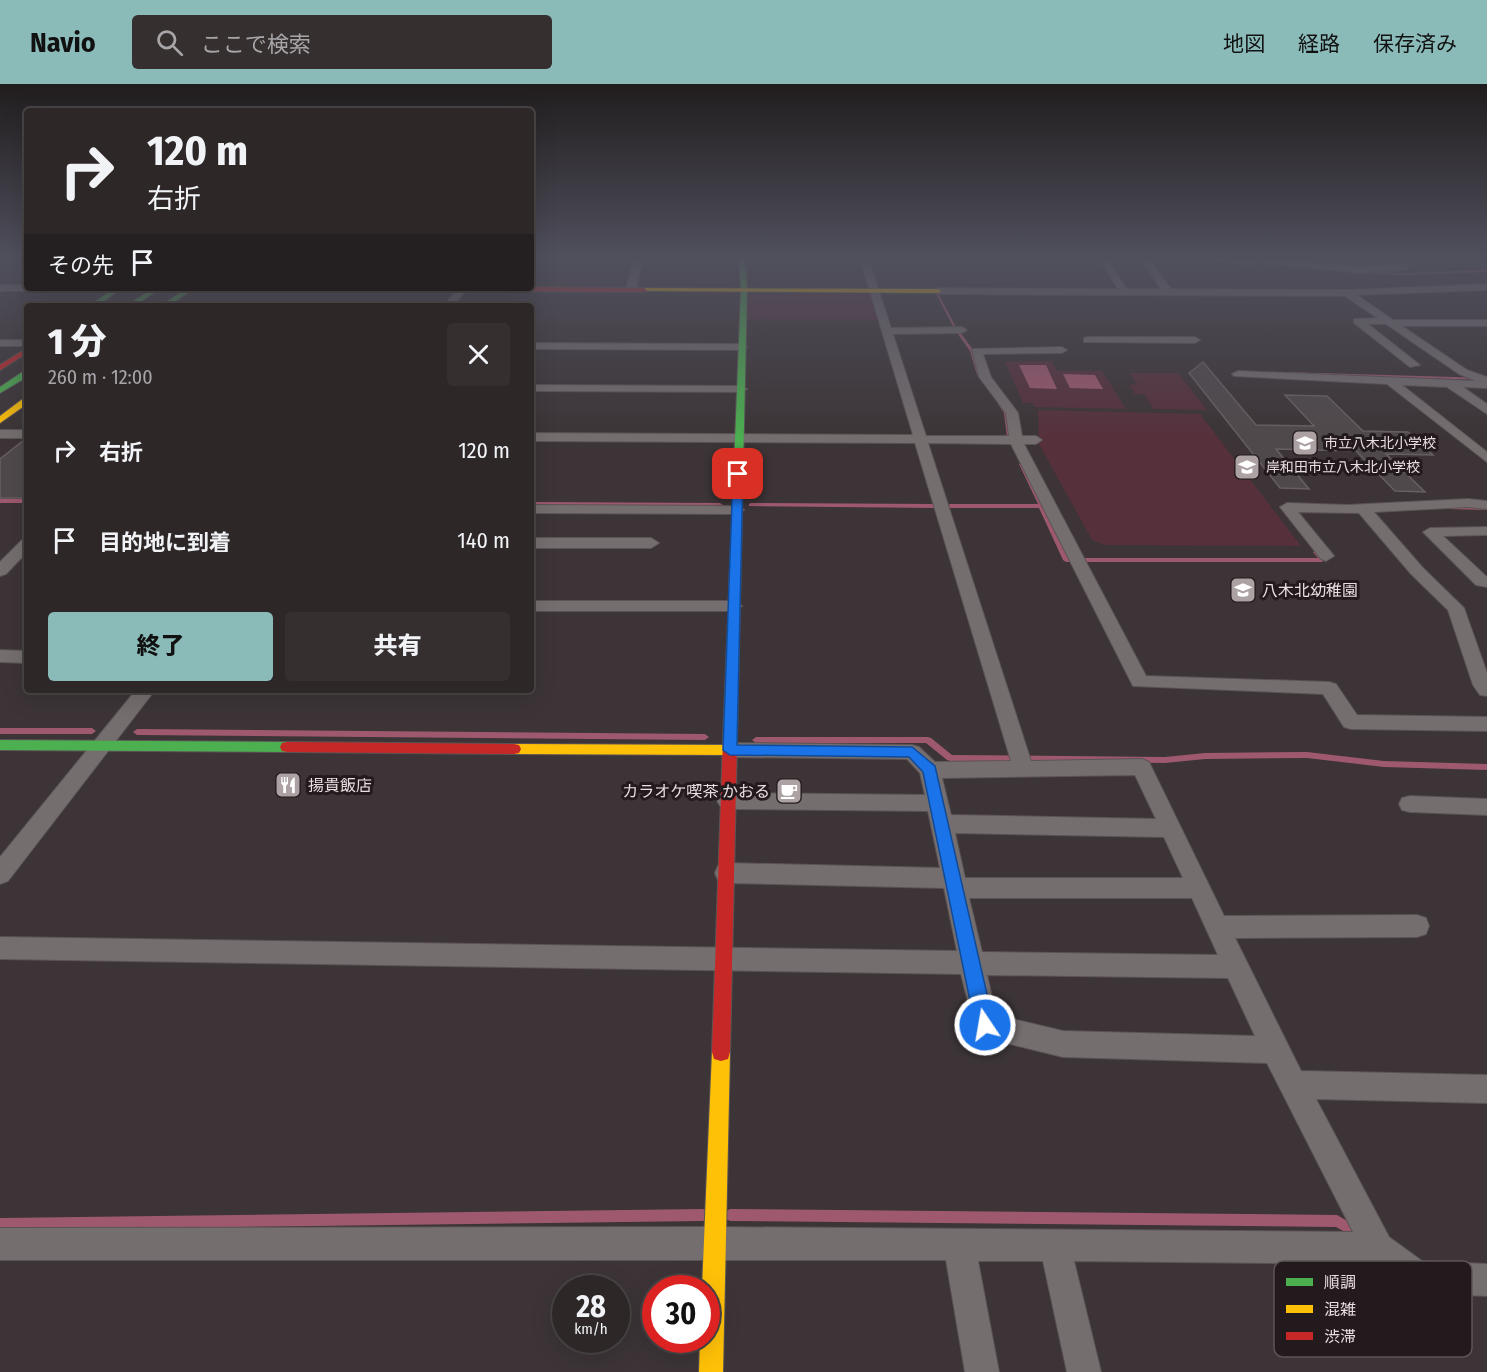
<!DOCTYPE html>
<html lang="ja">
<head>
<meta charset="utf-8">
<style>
  :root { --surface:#2d2728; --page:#352f30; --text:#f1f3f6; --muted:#a7a5a8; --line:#484445; --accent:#8bbbb9 }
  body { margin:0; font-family:"Fira Sans Condensed","Noto Sans JP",sans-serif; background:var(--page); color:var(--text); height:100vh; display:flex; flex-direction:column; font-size:22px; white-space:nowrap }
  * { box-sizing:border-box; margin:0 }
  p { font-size:20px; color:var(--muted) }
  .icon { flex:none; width:33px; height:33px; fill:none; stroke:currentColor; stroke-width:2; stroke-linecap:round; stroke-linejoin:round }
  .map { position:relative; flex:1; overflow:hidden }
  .side { position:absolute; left:24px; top:219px; width:510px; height:390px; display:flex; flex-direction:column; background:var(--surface); border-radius:6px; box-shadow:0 6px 24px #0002,0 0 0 2px var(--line) }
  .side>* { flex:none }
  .guide { position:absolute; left:24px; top:24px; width:510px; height:183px; border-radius:6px; box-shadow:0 6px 24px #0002,0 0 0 2px var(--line); background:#2d2728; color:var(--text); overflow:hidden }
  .speed { position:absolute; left:552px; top:1191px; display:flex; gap:12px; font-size:30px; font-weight:700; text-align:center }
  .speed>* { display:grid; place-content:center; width:78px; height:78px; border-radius:50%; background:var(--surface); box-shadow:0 6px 24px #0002,0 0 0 2px var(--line); line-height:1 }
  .speed small { font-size:15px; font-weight:400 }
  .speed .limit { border:9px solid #d22; background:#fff; color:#111 }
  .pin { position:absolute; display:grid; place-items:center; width:51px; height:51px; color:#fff; margin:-26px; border-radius:12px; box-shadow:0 3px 9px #0006 }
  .me { position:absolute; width:66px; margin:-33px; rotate:348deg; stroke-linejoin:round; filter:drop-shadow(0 0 4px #0008) }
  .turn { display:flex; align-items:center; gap:21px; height:126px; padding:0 24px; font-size:27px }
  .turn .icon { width:78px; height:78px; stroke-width:2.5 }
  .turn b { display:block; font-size:42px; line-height:51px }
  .then { display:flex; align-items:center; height:57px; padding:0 24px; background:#0003; gap:12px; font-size:22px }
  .round { display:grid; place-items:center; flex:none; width:63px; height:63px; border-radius:6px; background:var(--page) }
  .overview { display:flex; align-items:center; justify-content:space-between; height:102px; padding:0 24px }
  h1 { font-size:36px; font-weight:800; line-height:45px }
  .button { display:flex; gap:12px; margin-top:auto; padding:12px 24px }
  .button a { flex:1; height:69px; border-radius:6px; background:var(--accent); color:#111; font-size:24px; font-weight:800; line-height:69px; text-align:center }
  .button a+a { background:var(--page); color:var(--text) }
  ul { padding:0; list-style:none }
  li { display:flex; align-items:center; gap:18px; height:90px; padding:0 24px }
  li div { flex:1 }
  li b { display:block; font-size:22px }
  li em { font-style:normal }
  header { display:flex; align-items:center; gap:36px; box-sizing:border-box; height:84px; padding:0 30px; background:var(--accent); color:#111 }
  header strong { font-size:28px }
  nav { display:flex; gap:33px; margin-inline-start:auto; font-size:21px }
  .search { width:420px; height:54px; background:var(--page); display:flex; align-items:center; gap:15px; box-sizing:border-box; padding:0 21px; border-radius:6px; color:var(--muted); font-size:22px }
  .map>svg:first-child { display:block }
  .green { fill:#56313c }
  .water { fill:#9e596e }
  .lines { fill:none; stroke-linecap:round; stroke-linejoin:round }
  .stream { fill:#9e596e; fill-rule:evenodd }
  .building { fill:#50494b; stroke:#675f61; stroke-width:1.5 }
  .street-casing { stroke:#5b5355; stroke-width:2 }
  .fast-casing { stroke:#5b5355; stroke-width:2 }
  .slow-casing { stroke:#5b5355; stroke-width:2 }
  .jam-casing { stroke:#5b5355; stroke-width:2 }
  .street { fill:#756e6f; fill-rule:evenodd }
  .fast { fill:#4caf50; fill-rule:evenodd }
  .slow { fill:#ffc107; fill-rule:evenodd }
  .jam { fill:#c62828; fill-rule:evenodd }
  .route { fill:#1a73e8; stroke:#114b97; stroke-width:1.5 }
  .labels { text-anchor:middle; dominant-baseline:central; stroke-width:6; stroke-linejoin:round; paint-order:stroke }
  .far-poi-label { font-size:14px; fill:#e9dde0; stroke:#221a1c; text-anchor:start }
  .poi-label { font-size:16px; fill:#e9dde0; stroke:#221a1c; text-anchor:start }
  .key { fill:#221a1c; stroke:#5e5457; stroke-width:1.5 }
  .key-label { font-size:16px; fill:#e9dde0 }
</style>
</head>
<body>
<header>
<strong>Navio</strong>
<div class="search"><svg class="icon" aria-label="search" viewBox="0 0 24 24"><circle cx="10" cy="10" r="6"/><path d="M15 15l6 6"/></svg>ここで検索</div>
<nav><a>地図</a><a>経路</a><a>保存済み</a></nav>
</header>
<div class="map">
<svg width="1487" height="1288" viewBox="0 0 1487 1288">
  <rect width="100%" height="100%" fill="#3c3436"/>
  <!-- green -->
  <path class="green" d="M752,210H868L872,211L880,236L747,235V211Z
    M1052,277L1057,287H1102L1126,325L1035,323L1033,319H1023L1005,278Z
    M1129,289H1178L1207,326L1154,325L1144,310H1135L1129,301L1137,300Z
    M1038,326L1200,330L1301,462L1105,461L1092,456L1039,360Z"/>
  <!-- water -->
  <path class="water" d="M1019,281H1046L1057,305L1030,304Z
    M1063,290L1095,291L1103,305L1070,304Z"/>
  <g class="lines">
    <!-- stream -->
    <path class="stream" d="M1190,174C1213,173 1236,181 1259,177L1261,178L1248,181Z
      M1487,186V188L1401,191L1352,188L1354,187L1401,189Z
      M220,205L285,206L287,207L285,208L219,207Z
      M935,208L938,209L957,245L954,244Z
      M958,248H960L974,267L981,292L977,291L970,267L957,249Z
      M1285,288L1487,294V296L1283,290V289Z
      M998,319H1002L1008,329L1011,354L1007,353L1004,329L998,320Z
      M1022,378L1025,380L1068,474H1318L1313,468L1316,466L1318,467L1325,476L1322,478H1066L1063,476L1039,424H950L947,422L950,420H1038L1019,380Z
      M0,415H27V419H0Z
      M531,418L720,419L723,421L720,423L531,422Z
      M751,419L935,420L938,422L935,424L749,422V420Z
      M1450,422H1487V426L1448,425L1447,424Z
      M0,644H92L96,647L92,650H0Z
      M137,645L705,650L709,653L705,656L137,651L133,648Z
      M756,653H928L931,654L952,671L1165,673L1205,669L1307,668L1384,677L1487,680V686L1384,683L1307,674L1205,675L1165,679L950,677L947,676L926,659H756L752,656Z
      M703,1125L707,1127L709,1131L707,1135L703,1137L0,1146V1134Z
      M730,1125L1337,1131L1363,1146L1365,1150L1363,1154L1359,1156L1336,1143L730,1137L726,1135L724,1131L726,1127Z"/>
  </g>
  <!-- building -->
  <path class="building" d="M1203,278L1256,341L1314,342L1285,311L1327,312L1363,347L1408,348L1433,371L1386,370L1425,408L1395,407L1356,367L1276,365L1309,405L1280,404L1189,289Z
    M24,356H27V414H0V375Z"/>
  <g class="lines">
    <!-- street casing -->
    <g class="street-casing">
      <path id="street" d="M635,174H643L636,205L631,208L626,205Z
        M860,174H868L891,244L962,243L967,246L962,249L893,250L926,352H1009L1006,329L979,293L972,265L1062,263L1067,266L1062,269L983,270L991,293L1018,329L1022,352H1036L1042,356L1036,360H1024L1146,592L1329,598L1336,600L1357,631L1487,633V647L1351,645L1344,643L1323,610L1133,602L1011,360L928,359L1031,677L1142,675L1149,678L1224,832L1417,831L1426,834L1429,842L1426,850L1417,853L1235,854L1301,987L1487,991V1019L1316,1015L1389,1153L1422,1177L1487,1180V1212L1417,1209L1406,1204L1373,1180L1074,1177L1101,1288H1067L1043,1177H978L999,1288H965L946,1176H0V1144L715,1143L1353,1148L1267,979L1063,973L985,954L976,950L961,890L0,875V853L957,867L944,804L726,799L718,796L715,789L718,782L726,779L940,784L928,727L728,725L721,723L717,717L721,711L728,709L925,711L920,689L907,675L730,673L723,671L720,666L723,661L730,659L912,661L919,663L935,678L1011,677L915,359L531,357V349L913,351ZM1135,691L1156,735L951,731L942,694ZM955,749L1164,753L1183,794H965ZM969,814H1192L1218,871L982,868ZM987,891L1228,894L1255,952L1063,947L996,931Z
        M1069,174H1111L1110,180L1127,205H1161L1140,174H1148L1171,205L1347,206L1487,200V206L1357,211L1393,236H1487V242H1402L1467,286L1487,293V304L1463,303L1487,320V330L1447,303L1402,301L1487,368V378L1387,300L1234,292L1232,290L1238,287L1476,297L1459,290L1386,240H1368L1420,281L1410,283L1354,239V235L1377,234L1345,212L938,210L933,207L938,204L1118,205L1102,179Z
        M1239,174H1267L1359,183L1406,180L1410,183L1406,186L1359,189L1243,177Z
        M0,201H27V204H137L132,207H0Z
        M458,204L467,205L454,222H444Z
        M1088,253H1195L1200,256L1195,259L1084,258V254Z
        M0,256H27V262H0Z
        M531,259L742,260L747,263L742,266L531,265Z
        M531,301L741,302L747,305L741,308L531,307Z
        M0,346H27V354H0Z
        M1468,415L1487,417V425L1468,423L1374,428L1423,484L1464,524L1487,589V612L1480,611L1473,601L1448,526L1411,490L1359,429L1298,428L1334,472L1326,477L1321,475L1280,423L1287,419L1347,421Z
        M531,421L737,422L744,426L737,430L531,429Z
        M1487,443V451L1443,452L1487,493V503L1476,501L1423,448L1430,444Z
        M27,454V468L6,490L0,492V478L22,456Z
        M531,454H651L659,459L651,464H531Z
        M531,517H734L742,522L734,527H531Z
        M0,566L27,567V579L0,578Z
        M136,606H155L8,797L0,800V773Z
        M1410,712L1487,715V731L1410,728L1402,726L1399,720L1402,714Z"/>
    </g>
    <!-- fast casing -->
    <g class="fast-casing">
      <path id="fast" d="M739,174H745L747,206L737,657L730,662L723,657L741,206Z
        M115,204H122L97,222H89Z
        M154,204H161L134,222H126Z
        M188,204H195L168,222H160Z
        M24,287H27V293L0,309V303Z
        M0,656L287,658L292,659L294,663L292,667L287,668L0,666Z"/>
    </g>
    <!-- slow casing -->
    <g class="slow-casing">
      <path id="slow" d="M644,204L938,205L941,207L938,209L642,207Z
        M24,314H27V320L0,339V332Z
        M514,660L730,661L735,662L737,666L735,670L730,671L514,670L509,669L507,665L509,661Z
        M721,959L728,961L730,968L723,1288H699L700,1256H706V1204H702L712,968L714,961Z"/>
    </g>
    <!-- jam casing -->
    <g class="jam-casing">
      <path id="jam" d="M531,203L644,204L647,206L644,208L280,206L277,204Z
        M27,264V269L0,286V281Z
        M730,652L737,657L730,968L728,975L721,977L714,975L712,968L723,657Z
        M287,658L514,660L519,661L521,665L519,669L514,670L287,668L282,667L280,663L282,659Z"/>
    </g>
    <!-- street -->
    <use href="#street" class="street"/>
    <!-- fast -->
    <use href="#fast" class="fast"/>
    <!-- slow -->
    <use href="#slow" class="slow"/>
    <!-- jam -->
    <use href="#jam" class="jam"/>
  </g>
  <!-- sky -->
  <linearGradient id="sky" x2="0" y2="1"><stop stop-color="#211d1e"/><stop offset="0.49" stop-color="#50505d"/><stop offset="1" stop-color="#50505d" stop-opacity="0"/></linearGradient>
  <rect width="1487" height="354" fill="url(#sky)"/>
  <!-- route -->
  <path class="route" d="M738,387L743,390L737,661L912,663L935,682L994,941L991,948L985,950L978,948L975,941L923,688L909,673L730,671L723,666L733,390Z"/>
  <!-- icons -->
  <defs>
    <g id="school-square" transform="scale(1.35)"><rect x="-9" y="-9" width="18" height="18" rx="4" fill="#aca2a4" stroke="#221a1c"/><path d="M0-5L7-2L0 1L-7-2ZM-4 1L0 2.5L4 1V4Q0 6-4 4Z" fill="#fff"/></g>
    <g id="restaurant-square" transform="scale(1.35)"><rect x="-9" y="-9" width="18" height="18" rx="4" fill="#aca2a4" stroke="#221a1c"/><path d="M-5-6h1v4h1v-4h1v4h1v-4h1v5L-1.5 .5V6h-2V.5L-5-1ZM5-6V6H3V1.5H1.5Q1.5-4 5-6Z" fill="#fff"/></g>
    <g id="cafe-square" transform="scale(1.35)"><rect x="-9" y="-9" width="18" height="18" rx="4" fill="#aca2a4" stroke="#221a1c"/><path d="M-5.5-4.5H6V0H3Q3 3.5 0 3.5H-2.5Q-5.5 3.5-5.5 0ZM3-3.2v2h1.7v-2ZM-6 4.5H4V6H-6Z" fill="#fff"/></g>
  </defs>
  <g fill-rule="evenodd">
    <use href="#school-square" x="1305" y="359"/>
    <use href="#school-square" x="1247" y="383"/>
    <use href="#school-square" x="1243" y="506"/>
    <use href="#restaurant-square" x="288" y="701"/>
    <use href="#cafe-square" x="789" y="707"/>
  </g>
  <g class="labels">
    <!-- far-poi labels -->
    <g class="far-poi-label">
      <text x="1324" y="359">市立八木北小学校</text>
      <text x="1266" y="383">岸和田市立八木北小学校</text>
    </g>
    <!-- poi labels -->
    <g class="poi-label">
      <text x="1262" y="506">八木北幼稚園</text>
      <text x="308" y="701">揚貴飯店</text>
      <text x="770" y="707" text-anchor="end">カラオケ喫茶 かおる</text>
    </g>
  </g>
  <!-- legend -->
  <rect x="1274" y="1177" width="198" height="96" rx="9" class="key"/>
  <rect x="1286" y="1194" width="27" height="8" fill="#4caf50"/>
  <rect x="1286" y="1221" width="27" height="8" fill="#ffc107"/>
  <rect x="1286" y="1248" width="27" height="8" fill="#c62828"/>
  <g class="key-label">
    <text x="1324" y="1204">順調</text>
    <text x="1324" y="1231">混雑</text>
    <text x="1324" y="1258">渋滞</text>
  </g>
</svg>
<div class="speed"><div>28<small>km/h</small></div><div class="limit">30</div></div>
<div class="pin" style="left:738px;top:390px;background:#d93025"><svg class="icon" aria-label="arrive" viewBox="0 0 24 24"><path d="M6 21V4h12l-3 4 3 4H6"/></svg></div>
<svg class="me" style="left:985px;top:941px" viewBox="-20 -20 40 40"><circle r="17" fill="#1a73e8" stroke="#fff" stroke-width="3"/><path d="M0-11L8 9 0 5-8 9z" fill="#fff"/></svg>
<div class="guide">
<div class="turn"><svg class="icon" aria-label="right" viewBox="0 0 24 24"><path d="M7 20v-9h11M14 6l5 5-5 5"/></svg><div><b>120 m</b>右折</div></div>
<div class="then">その先<svg class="icon" aria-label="arrive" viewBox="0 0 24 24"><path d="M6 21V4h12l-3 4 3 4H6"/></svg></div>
</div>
<section class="side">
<div class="overview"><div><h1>1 分</h1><p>260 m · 12:00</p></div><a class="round"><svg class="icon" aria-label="close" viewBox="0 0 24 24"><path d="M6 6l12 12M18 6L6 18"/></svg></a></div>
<ul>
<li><svg class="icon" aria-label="right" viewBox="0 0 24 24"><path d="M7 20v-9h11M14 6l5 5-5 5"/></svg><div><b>右折</b></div><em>120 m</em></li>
<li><svg class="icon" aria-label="arrive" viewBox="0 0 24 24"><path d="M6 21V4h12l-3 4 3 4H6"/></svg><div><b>目的地に到着</b></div><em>140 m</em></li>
</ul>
<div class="button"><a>終了</a><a>共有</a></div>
</section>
</div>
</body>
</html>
